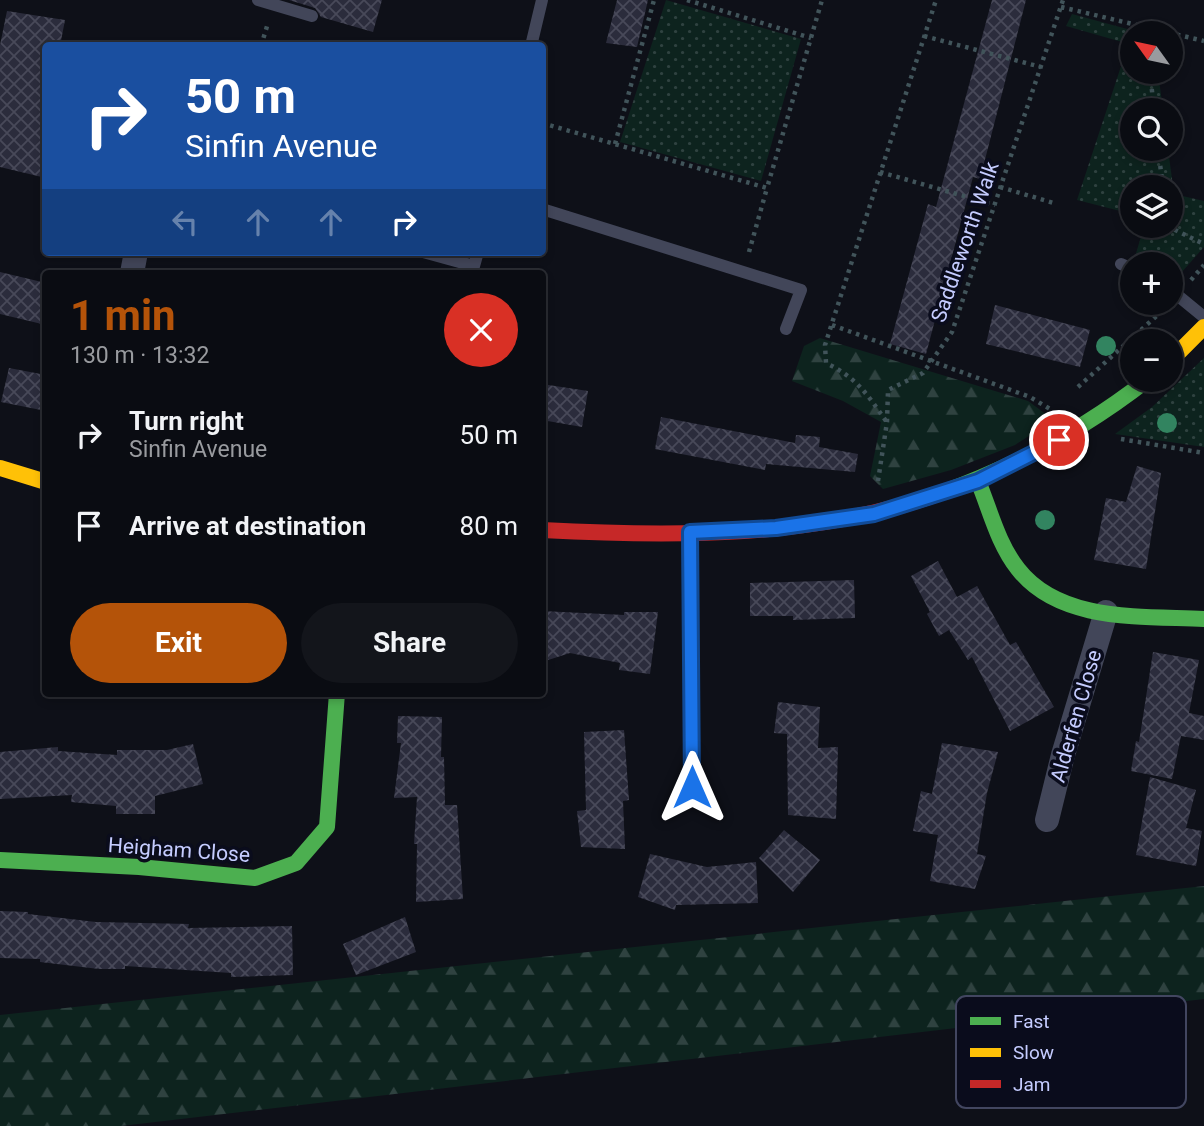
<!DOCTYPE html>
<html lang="en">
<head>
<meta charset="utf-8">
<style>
  :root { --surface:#0a0c12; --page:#13151b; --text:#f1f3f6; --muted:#999b9f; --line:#2a2c32; --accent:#b45309 }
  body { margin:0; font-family:Roboto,sans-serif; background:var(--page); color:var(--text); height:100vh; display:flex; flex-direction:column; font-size:26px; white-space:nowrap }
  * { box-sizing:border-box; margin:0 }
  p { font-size:23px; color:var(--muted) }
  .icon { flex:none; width:38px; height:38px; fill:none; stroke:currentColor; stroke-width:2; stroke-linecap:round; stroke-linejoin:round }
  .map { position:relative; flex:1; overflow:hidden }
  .drawer { position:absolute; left:42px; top:270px; width:504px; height:427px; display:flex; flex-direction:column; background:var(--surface); border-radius:7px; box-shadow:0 4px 10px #0003,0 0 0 2px var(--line) }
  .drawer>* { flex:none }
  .top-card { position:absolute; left:42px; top:42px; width:504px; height:214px; border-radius:7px; box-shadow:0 4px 10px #0003,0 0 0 2px var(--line); background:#1a4fa0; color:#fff; overflow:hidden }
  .needle { width:46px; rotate:303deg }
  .fabs { position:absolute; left:1120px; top:21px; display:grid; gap:14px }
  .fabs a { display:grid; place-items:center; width:63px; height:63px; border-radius:50%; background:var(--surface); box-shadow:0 4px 10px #0003,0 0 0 2px var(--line); font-size:35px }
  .pin { position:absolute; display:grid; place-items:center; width:60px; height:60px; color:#fff; margin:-30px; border:4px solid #fff; border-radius:50%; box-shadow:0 2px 7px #0007 }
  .me { position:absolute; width:77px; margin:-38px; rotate:0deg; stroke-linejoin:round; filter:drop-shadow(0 0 5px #0008) }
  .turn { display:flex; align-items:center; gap:24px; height:147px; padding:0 28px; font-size:32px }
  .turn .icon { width:91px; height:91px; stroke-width:2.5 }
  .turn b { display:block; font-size:49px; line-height:60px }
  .lanes { display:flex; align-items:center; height:66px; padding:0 28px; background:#0003; justify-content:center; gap:35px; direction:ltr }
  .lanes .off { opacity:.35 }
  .round { display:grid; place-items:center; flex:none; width:74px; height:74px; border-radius:37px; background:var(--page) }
  .summary { display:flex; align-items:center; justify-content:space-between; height:119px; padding:0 28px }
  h1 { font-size:42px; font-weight:700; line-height:52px; color:var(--accent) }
  .button { display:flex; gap:14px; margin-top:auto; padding:14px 28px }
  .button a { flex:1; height:80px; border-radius:42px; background:var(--accent); color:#fff; font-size:28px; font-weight:700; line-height:80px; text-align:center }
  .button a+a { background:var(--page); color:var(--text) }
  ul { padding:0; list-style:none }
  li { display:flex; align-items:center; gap:21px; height:91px; padding:0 28px }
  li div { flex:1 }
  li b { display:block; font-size:26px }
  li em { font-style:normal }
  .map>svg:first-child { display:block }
  .grass { fill:url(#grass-dots) }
  .forest { fill:url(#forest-firs) }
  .building { fill:url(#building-cross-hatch) }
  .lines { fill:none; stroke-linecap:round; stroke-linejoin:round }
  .path { stroke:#41545a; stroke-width:4.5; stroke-dasharray:3.5 5; stroke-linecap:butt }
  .lane { stroke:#424659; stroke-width:12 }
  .street { stroke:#424659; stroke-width:24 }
  .fast { stroke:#4caf50; stroke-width:16 }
  .slow { stroke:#ffc107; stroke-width:16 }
  .jam { stroke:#c62828; stroke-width:16 }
  .tree { fill:#328460 }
  .route-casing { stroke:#114b97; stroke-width:18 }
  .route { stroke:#1a73e8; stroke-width:12 }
  .labels { text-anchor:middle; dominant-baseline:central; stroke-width:7; stroke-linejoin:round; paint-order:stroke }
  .street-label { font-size:21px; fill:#c5ccff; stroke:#0a0c1c }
  .key { fill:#0a0c1c; stroke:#424660; stroke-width:2 }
  .key-label { font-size:19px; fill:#c5ccff }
</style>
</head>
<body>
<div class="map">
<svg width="1204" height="1126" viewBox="0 0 1204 1126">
  <defs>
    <pattern id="grass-dots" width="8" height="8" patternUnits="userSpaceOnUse" patternTransform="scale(1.75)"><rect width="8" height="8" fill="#0d231e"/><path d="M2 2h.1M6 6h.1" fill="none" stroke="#2f4240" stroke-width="1.8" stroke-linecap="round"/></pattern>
    <pattern id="forest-firs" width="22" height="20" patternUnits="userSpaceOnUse" patternTransform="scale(1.75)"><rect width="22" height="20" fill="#0d231e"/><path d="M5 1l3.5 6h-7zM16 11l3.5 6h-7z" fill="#2f4240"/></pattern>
    <pattern id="building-cross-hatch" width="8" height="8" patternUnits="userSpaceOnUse" patternTransform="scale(1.75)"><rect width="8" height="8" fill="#2b2c3c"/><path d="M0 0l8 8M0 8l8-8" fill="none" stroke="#484959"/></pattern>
  </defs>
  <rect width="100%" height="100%" fill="#0e1018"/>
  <!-- grass -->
  <path class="grass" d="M666,0L801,39L761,181L620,142Z
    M1072,14L1142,33H1132V72H1158L1163,110H1132V149H1168L1174,194L1204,201V247L1181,273H1171V264H1151L1135,257L1144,226H1171V187H1132V214L1077,200L1127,48L1122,42L1066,26Z
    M1204,358V447L1115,434L1152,407Z"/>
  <!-- forest -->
  <path class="forest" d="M820,338L1028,401L1054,420L1015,445L951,470L883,489L870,476L881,422L843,401L792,381L804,346Z
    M1204,886V999L121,1126H0V1015Z"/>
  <!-- building -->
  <path class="building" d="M289,0H382L373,32L321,17L315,8Z
    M617,0H648L637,47L606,43Z
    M992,0H1026L980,179L973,177L926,354L890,344L928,204L936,207Z
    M7,11L65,20L60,46H46V178L0,167V45Z
    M0,272L46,283V325L0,314Z
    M995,305L1090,330L1080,367L986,344Z
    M9,368L46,375V411L1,402Z
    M542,384L588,391L582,427L542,420Z
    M661,417L795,443L796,435L820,437L819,447L858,454L855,472L766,464L765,470L655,449Z
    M1137,466L1161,473L1146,569L1094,560L1106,498L1126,502Z
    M938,561L957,597L977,586L1010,645L1016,642L1054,707L1010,731L972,657L968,660L949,630L939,636L927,614L930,612L911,576Z
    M854,580L855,618L793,620V616H750V583Z
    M542,611L624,615V612H658L650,674L619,670L620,663L570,653L542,662Z
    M1153,652L1199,660L1189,713L1204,716V740L1181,736L1172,779L1131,771L1136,741L1139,742Z
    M778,702L820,707L818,748L838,747L836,819L788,815L787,734L774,733Z
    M398,716L442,717L441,757H444L445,805H457L463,899L416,902L417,844H414L417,797L394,798L401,743H397Z
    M624,730L629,800L623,801L625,849L581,847L577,811L586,810L584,732Z
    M942,743L998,752L987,793L977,854L986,856L975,889L930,881L938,835L913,831L921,791L932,794Z
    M193,744L203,784L155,796V814H116V806L71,802L72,795L0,799V752L58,747V751L117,755V750H167Z
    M1150,777L1196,790L1186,828L1202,831L1196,866L1136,855Z
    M784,830L820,860L793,892L759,858Z
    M650,854L707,867L756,862L758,903L676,905L675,910L638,897Z
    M0,911L28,912V914L96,922L189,924L188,928L292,926L293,975L231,977V973L125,966V969H99L40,962V959L0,958Z
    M405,917L416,952L356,975L343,944Z"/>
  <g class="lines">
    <!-- path -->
    <path class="path" d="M687,0L811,38
      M1061,7L1204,41
      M924,36L1041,67
      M261,46L268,23
      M1150,72L1154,110
      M542,123L767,188L822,0
      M615,144L654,0
      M1158,149L1163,187
      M880,172L995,205
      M1000,187L1057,204
      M1167,226L1204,244
      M749,252L767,188
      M1191,280L1204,265
      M832,325L1030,397L1050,409
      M1078,387L1162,311
      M886,421C867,394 857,378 826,363L825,345L936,0
      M1121,439L1204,453
      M878,481L887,422L888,390L923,373L952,332L1063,0"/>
    <!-- lane -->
    <path class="lane" d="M258,0L312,16
      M531,46L542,0
      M542,209L801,290L786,329
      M423,252L474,266L478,252
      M1121,264L1132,269
      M1171,290L1204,317"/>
    <!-- street -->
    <path class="street" d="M132,273L136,252
      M1047,820L1063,755L1106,612"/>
    <!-- fast -->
    <path class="fast" d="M978,481C990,510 998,544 1018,569C1060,623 1143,616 1204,619
      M941,493C1016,466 1084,429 1147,380
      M690,532L692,787
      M0,860L139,867L255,878L296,863L327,827L337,693"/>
    <!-- slow -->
    <path class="slow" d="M1171,360L1204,327
      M0,468L46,482"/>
    <!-- jam -->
    <path class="jam" d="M542,530C674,537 815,538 941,493"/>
  </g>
  <!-- trees -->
  <g class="tree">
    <circle cx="1106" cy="346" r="10"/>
    <circle cx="1167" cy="423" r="10"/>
    <circle cx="1045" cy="520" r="10"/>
  </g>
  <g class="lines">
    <!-- route casing -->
    <g class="route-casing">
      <path id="route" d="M692,787L690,532L776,528L874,514L978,481L1059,440"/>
    </g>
    <!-- route -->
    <use href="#route" class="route"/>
  </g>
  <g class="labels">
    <!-- street labels -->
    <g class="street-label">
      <text transform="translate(965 242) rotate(-71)">Saddleworth Walk</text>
      <text transform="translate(1076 716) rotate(-74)">Alderfen Close</text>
      <text transform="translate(179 850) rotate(4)">Heigham Close</text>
    </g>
  </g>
  <!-- legend -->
  <rect x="956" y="996" width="230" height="112" rx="10" class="key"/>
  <rect x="970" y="1017" width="31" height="8" fill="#4caf50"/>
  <rect x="970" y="1048" width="31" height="9" fill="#ffc107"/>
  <rect x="970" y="1080" width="31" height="8" fill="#c62828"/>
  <g class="key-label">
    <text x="1013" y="1028">Fast</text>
    <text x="1013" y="1059">Slow</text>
    <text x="1013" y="1091">Jam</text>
  </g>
</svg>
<div class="fabs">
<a><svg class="needle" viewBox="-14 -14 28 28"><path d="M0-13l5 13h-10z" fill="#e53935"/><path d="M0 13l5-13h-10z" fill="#999b9f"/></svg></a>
<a><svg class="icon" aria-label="search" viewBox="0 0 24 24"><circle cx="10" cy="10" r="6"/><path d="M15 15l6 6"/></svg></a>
<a><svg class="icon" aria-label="layers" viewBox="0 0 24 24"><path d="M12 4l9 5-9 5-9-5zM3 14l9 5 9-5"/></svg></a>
<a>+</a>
<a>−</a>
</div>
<div class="pin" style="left:1059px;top:440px;background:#d93025"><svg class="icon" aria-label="arrive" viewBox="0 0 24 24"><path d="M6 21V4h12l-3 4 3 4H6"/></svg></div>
<svg class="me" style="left:692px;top:787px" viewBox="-20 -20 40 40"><path d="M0-17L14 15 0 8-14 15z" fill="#1a73e8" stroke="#fff" stroke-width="4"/></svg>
<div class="top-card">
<div class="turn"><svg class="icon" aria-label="right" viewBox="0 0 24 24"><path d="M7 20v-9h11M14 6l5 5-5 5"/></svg><div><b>50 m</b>Sinfin Avenue</div></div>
<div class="lanes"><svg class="icon off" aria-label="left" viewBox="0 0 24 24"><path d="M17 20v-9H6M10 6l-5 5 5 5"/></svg><svg class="icon off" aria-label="ahead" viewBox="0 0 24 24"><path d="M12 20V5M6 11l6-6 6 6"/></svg><svg class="icon off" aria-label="ahead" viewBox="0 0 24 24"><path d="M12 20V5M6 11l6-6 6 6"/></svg><svg class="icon" aria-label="right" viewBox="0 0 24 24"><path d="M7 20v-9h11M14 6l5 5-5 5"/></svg></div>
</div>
<section class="drawer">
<div class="summary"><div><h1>1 min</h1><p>130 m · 13:32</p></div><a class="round" style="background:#d93025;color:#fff"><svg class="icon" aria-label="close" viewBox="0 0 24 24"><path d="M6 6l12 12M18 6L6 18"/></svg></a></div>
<ul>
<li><svg class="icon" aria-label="right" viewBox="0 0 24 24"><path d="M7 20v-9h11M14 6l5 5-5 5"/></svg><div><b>Turn right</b><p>Sinfin Avenue</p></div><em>50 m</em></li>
<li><svg class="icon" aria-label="arrive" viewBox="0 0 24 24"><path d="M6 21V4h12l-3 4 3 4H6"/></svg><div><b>Arrive at destination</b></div><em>80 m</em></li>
</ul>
<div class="button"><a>Exit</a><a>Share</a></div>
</section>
</div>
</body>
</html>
